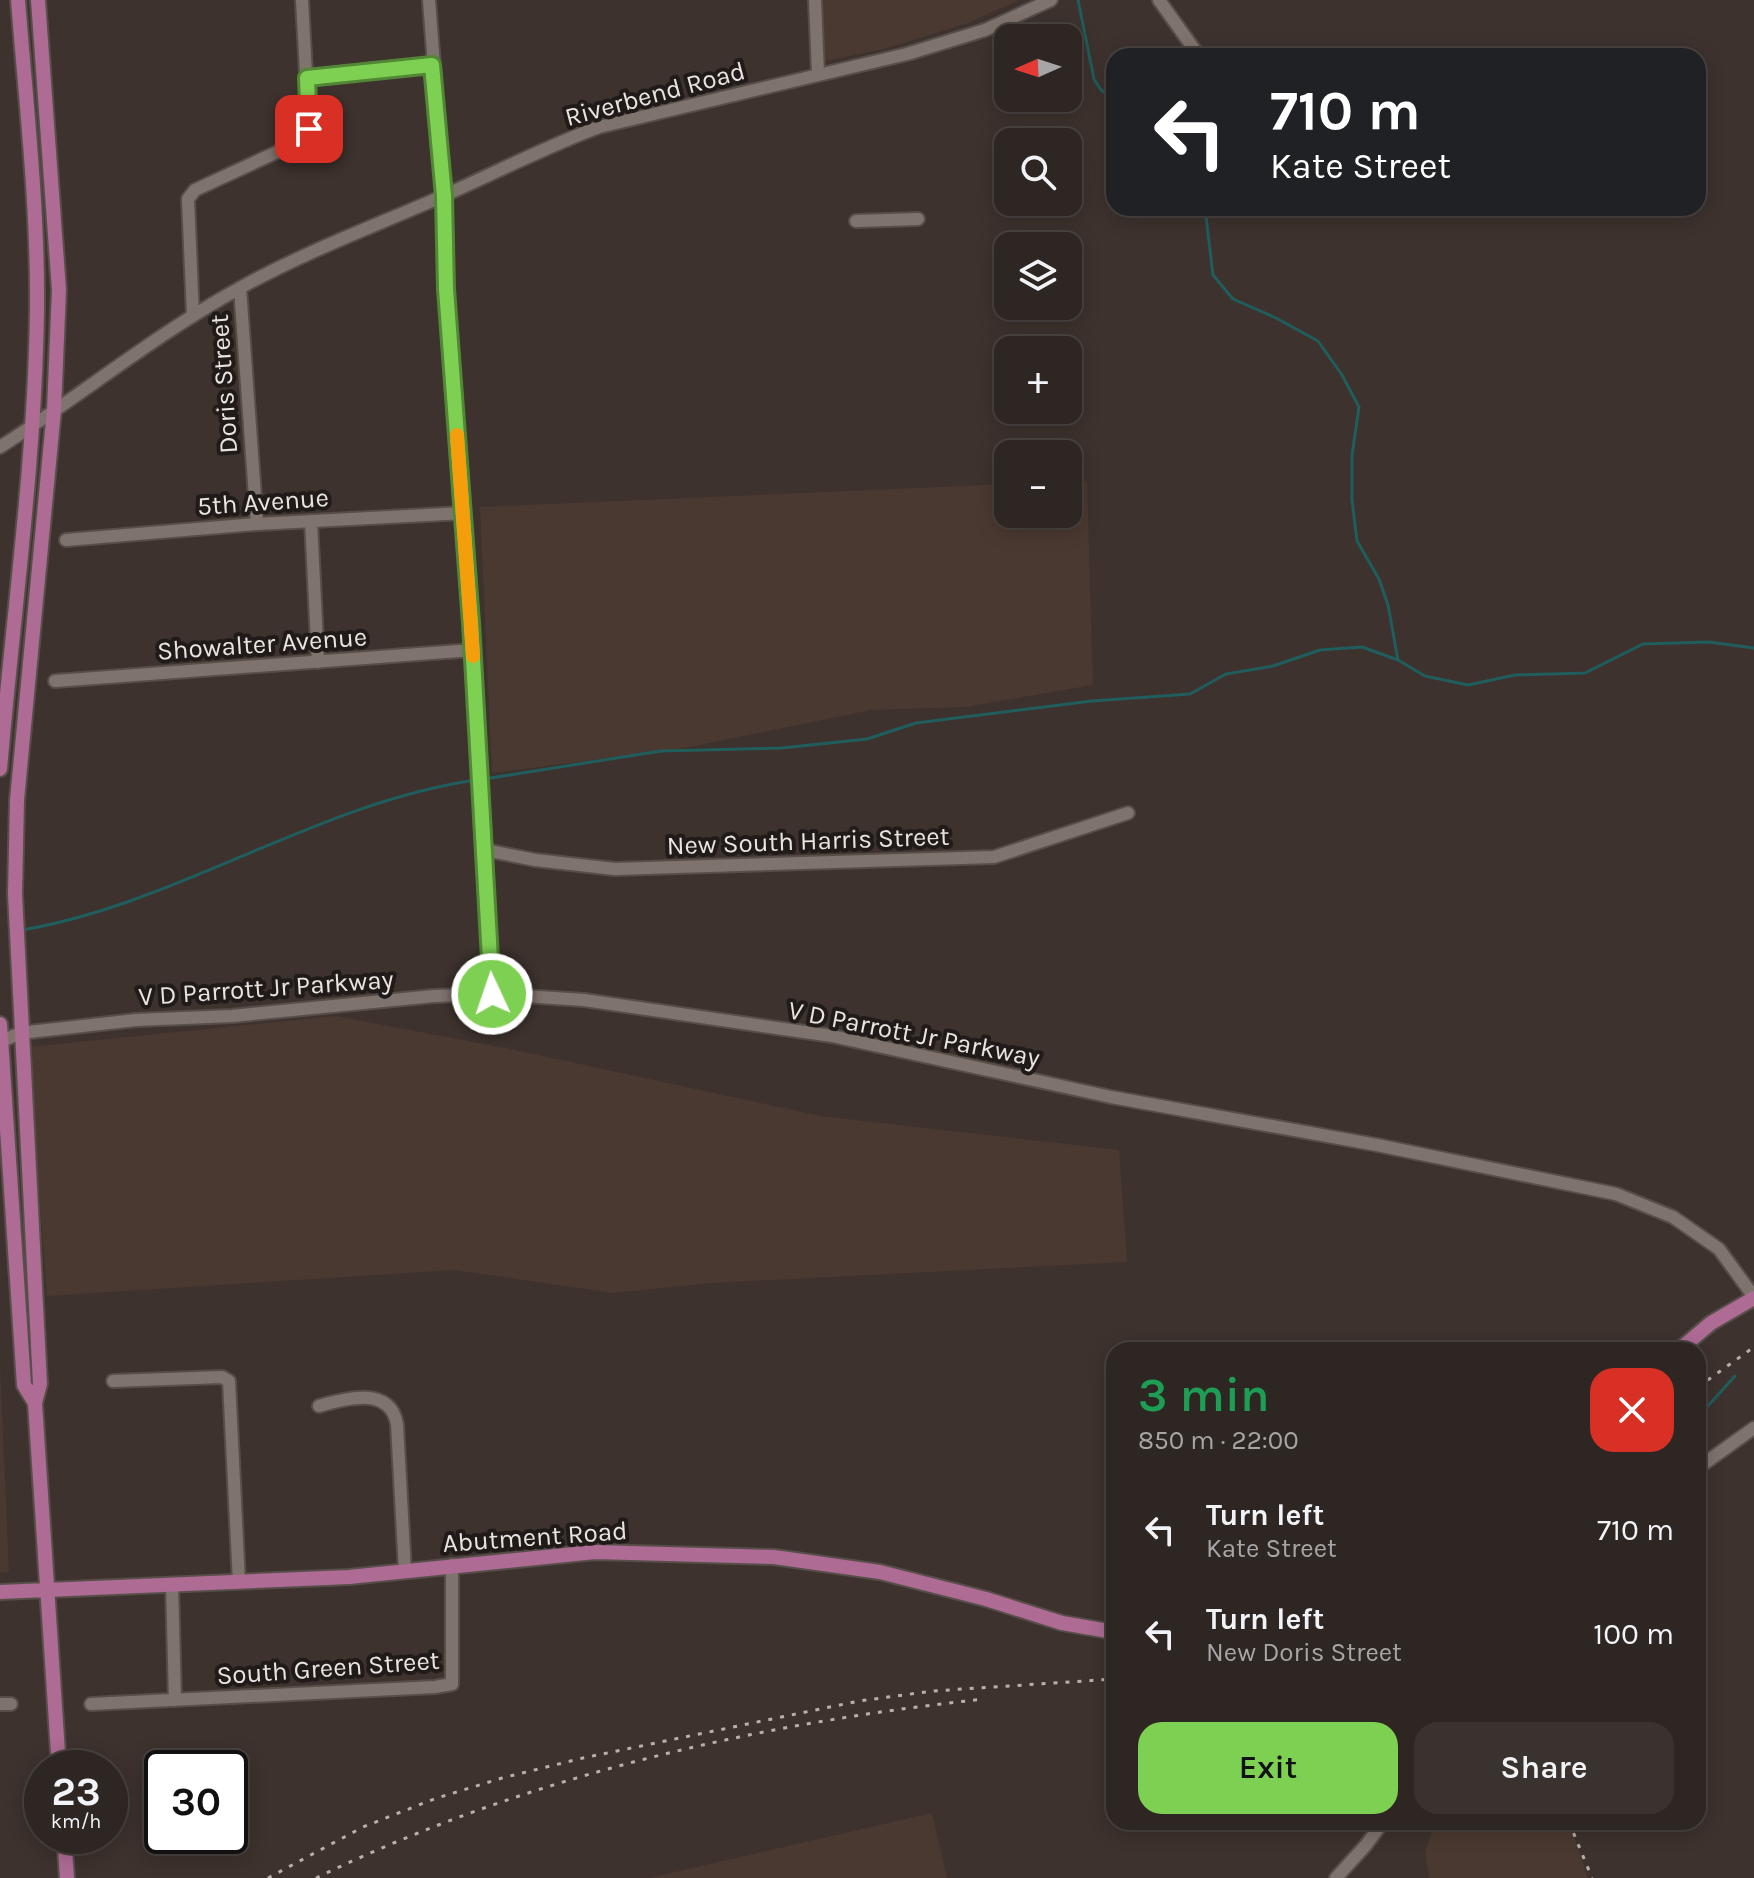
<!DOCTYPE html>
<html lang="en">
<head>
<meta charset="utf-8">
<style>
  :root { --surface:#2e2622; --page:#3a322f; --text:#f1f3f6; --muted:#a7a5a5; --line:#494340; --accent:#7ed053 }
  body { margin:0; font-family:Karla,sans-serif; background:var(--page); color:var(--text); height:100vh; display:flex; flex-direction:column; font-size:30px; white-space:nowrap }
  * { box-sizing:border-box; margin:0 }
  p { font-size:26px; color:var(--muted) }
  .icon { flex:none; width:44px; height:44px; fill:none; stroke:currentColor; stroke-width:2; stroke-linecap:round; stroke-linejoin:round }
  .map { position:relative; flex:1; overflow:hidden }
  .sheet { position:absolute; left:1106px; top:1342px; width:600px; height:488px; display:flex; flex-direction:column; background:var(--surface); border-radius:24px; box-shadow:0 4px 20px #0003,0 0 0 2px var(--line) }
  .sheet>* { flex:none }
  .guide { position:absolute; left:1106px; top:48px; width:600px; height:168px; border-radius:24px; box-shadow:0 4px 20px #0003,0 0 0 2px var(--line); background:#202124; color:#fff; overflow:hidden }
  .needle { width:52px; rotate:267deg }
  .controls { position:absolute; left:994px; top:24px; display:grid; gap:16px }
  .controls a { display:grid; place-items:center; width:88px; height:88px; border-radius:16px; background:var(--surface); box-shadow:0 4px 20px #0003,0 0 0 2px var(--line); font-size:40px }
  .speed { position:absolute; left:24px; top:1750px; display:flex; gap:16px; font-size:40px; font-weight:700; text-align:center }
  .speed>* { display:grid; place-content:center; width:104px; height:104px; border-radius:50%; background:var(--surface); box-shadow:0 4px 20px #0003,0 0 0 2px var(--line); line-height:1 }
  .speed small { font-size:20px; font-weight:400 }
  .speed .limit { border:4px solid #111; border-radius:12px; background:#fff; color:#111 }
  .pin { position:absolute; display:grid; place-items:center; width:68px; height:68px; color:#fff; margin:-34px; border-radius:16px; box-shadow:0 4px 12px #0006 }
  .me { position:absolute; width:88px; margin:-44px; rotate:357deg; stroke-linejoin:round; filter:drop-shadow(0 0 6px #0008) }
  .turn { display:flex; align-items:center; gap:28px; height:168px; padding:0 32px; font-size:36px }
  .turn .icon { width:104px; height:104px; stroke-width:2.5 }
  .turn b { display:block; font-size:56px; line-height:68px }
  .round { display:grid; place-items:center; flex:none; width:84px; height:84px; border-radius:24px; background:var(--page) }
  .summary { display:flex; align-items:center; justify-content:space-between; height:136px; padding:0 32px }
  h1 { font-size:48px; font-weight:600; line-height:60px; color:#1e9e55 }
  .button { display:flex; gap:16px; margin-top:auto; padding:16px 32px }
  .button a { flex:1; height:92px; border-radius:24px; background:var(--accent); color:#111; font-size:32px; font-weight:600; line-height:92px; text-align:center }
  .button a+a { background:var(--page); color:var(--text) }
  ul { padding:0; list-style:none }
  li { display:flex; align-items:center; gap:24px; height:104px; padding:0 32px }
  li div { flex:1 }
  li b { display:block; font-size:30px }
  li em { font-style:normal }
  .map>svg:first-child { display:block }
  .built { fill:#4a3930 }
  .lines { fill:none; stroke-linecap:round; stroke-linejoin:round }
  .stream { stroke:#205d5d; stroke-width:3 }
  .minor-casing { stroke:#574e4a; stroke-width:16 }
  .major-casing { stroke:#574e4a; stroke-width:18 }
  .minor { stroke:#7f736d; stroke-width:12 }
  .major { stroke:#ae6b94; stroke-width:14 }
  .rail { stroke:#b8b0ab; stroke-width:3; stroke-dasharray:4 8; stroke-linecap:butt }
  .route-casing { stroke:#528736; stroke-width:20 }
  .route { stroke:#7ed053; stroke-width:14 }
  .slow { stroke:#f59e0b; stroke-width:14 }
  .labels { text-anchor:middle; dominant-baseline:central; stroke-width:8; stroke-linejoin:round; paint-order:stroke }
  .street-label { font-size:26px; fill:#eae3df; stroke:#201b19 }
</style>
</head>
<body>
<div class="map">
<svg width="1754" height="1878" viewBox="0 0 1754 1878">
  <rect width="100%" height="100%" fill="#3d322d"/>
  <!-- built -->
  <path class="built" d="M818,0H1019L968,23L884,49L821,62Z
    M1087,481L1093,685L965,707L871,710L685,748L492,773L480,507L1008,484V514H1068V482Z
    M336,1016L515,1050L821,1116L1119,1150L1127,1262L712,1283L613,1293L454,1270L47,1296L28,1047Z
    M0,1363L9,1572L0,1573Z
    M932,1813L947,1878H649Z
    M1435,1822H1569L1588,1878H1429L1425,1852Z"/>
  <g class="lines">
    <!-- stream -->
    <path class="stream" d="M1078,0L1094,79L1101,90L1114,99
      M1205,208L1213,275L1233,299L1276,318L1318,341L1342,375L1359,407L1352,455V500L1357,541L1379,579L1388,605L1398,660
      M484,779L661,751L782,748L867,739L916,723L1092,701L1190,694L1226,674L1273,666L1320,650L1362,647L1398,660L1425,676L1468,685L1515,675L1585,673L1643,644L1709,642L1754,648
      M22,930C180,903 317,803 476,780
      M1698,1417L1735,1376"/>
    <!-- minor casing -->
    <g class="minor-casing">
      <path id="minor" d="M429,0L444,196L446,275L473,650L492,994
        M815,0L818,74
        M1159,0L1199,56
        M307,78L432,65
        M856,221L918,219
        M240,288L257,524
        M193,316L188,199L195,190L301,141L307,136L309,129L302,0
        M0,447C80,396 155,335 238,289C304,252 375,226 443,196C495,173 545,147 599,127L907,54L985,30L1051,0
        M311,521L318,662
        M66,540L257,524L464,513
        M55,681L473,650
        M485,850L535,860L615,869L994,857L1128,813
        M0,1042L20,1033L136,1020L232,1016L434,996L492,994L584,1000L832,1036L1111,1097L1377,1145L1616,1194L1673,1217L1719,1249L1754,1297
        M113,1381L222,1377L229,1381L239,1582
        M319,1406C346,1398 390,1386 397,1424L405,1571
        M1698,1468L1754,1428
        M172,1584L175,1700
        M0,1704H11
        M91,1704L435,1687L452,1684V1565
        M1336,1878L1366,1845L1383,1822"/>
    </g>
    <!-- major casing -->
    <g class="major-casing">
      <path id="major" d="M38,0L59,290L54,410L17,800L15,894L40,1384L35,1403L59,1768
        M0,769C13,616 35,463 37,309C38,206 26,103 18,0
        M0,1024L24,1385L35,1403
        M1679,1350L1711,1323L1754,1298
        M0,1592L349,1577L595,1552L774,1557L880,1572L986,1599L1062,1623L1114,1632
        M64,1836L67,1878"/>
    </g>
    <!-- minor -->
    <use href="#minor" class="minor"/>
    <!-- major -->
    <use href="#major" class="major"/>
    <!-- rail -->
    <path class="rail" d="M1698,1387L1754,1347
      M1569,1822L1592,1878
      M268,1878L363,1827L434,1799L502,1778L583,1758L859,1701L933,1691L1114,1679
      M316,1878C525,1777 755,1723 985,1699"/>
  </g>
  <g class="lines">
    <!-- route casing -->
    <g class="route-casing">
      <path id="route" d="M309,129L307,78L432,65L444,196L446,289L471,623L492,994"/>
    </g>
    <!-- route -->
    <use href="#route" class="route"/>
    <!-- slow -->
    <path class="slow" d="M457,435L473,656"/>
  </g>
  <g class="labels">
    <!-- street labels -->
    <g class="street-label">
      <text transform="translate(655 94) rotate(-15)">Riverbend Road</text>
      <text transform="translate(224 384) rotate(-94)">Doris Street</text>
      <text transform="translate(263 502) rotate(-4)">5th Avenue</text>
      <text transform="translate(262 644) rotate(-4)">Showalter Avenue</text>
      <text transform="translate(808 841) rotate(-2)">New South Harris Street</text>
      <text transform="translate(266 988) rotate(-4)">V D Parrott Jr Parkway</text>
      <text transform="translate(914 1034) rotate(11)">V D Parrott Jr Parkway</text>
      <text transform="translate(535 1537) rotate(-4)">Abutment Road</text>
      <text transform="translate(328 1668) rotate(-4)">South Green Street</text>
    </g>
  </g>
</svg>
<div class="controls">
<a><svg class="needle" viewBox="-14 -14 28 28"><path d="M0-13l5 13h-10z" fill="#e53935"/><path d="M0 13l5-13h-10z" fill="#a7a5a5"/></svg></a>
<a><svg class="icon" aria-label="search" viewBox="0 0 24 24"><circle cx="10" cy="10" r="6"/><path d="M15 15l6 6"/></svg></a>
<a><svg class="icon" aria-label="layers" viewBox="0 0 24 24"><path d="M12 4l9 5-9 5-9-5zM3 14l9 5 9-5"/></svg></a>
<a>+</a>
<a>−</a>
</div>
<div class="speed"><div>23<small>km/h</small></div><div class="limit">30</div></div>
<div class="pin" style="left:309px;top:129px;background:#d93025"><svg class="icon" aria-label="arrive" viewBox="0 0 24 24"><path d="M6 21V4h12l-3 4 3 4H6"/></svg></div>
<svg class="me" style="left:492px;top:994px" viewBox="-20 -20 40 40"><circle r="17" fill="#7ed053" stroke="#fff" stroke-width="3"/><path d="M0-11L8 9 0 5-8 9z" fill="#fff"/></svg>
<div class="guide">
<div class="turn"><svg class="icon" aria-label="left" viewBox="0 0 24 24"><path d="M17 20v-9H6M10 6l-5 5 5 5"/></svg><div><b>710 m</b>Kate Street</div></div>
</div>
<section class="sheet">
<div class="summary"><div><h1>3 min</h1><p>850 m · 22:00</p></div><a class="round" style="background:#d93025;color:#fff"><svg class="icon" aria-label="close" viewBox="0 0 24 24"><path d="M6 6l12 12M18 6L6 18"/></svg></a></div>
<ul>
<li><svg class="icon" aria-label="left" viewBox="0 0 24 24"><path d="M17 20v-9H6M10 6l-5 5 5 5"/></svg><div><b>Turn left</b><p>Kate Street</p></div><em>710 m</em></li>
<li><svg class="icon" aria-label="left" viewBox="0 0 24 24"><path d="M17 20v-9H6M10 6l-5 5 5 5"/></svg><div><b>Turn left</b><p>New Doris Street</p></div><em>100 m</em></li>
</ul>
<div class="button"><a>Exit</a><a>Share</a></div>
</section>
</div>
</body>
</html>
